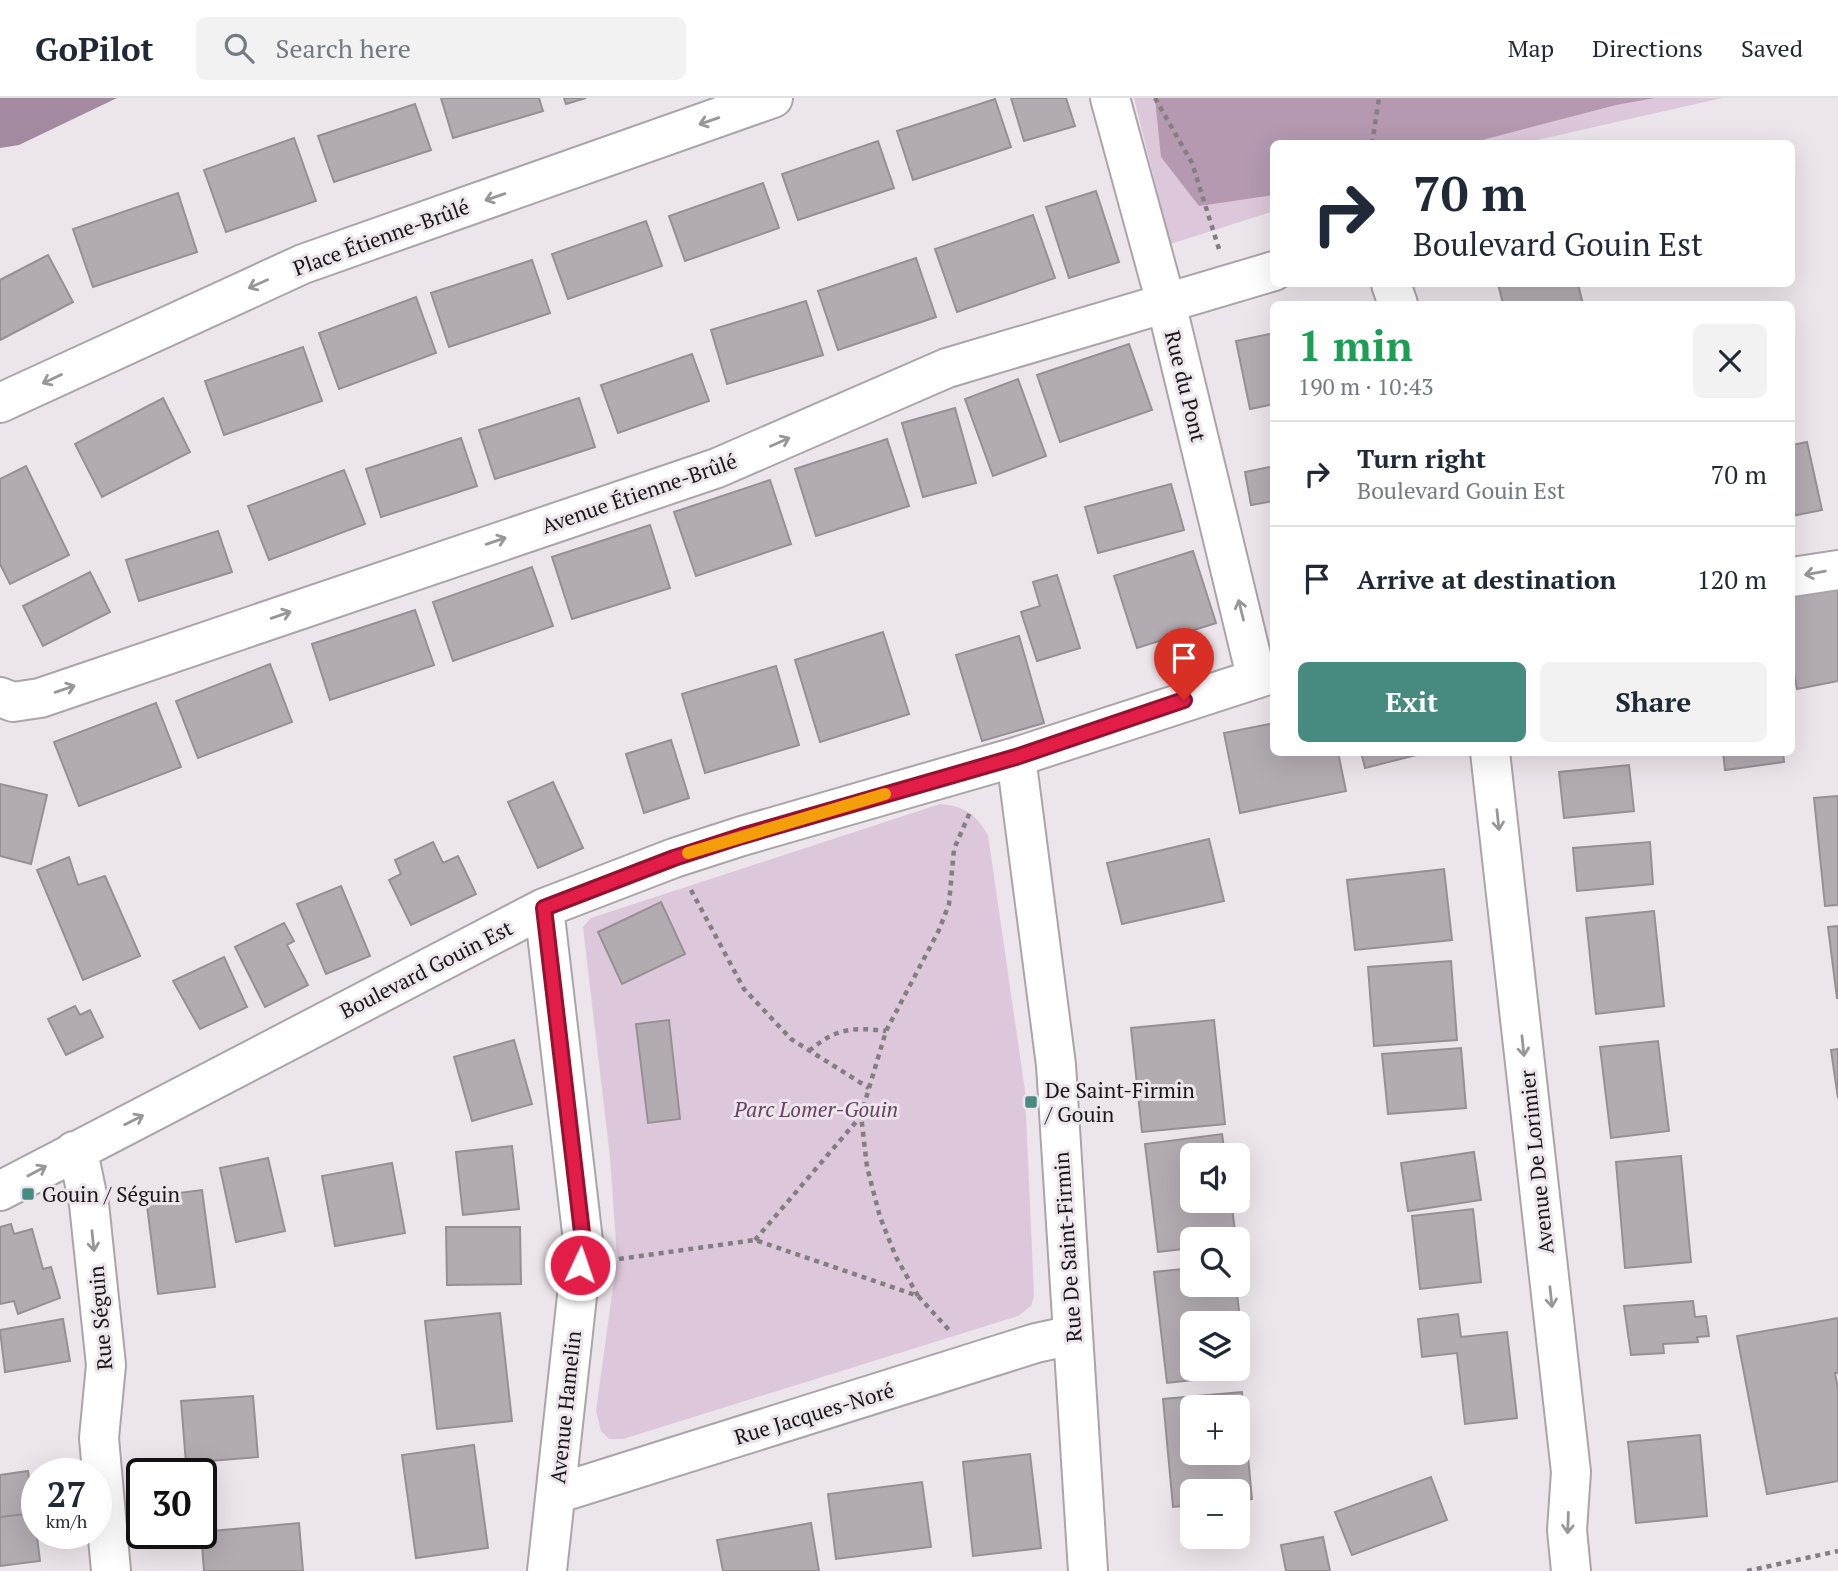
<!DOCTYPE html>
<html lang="en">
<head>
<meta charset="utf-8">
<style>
  :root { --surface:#fff; --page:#f2f2f3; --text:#1f2937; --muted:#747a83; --line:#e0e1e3; --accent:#478b80 }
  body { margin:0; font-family:"PT Serif",serif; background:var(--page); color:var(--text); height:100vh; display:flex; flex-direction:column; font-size:26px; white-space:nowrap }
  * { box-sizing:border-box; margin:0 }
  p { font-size:23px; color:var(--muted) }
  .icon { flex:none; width:38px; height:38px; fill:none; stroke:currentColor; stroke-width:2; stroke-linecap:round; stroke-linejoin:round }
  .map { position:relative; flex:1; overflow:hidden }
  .drawer { position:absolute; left:1270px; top:203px; width:525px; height:455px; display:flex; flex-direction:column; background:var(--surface); border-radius:10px; box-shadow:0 7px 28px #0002 }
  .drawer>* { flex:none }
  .guide { position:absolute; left:1270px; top:42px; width:525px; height:147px; border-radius:10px; box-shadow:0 7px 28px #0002; background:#fff; color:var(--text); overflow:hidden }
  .buttons { position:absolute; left:1180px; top:1045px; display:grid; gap:14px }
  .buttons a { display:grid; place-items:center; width:70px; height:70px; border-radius:10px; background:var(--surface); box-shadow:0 7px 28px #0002; font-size:35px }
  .speed { position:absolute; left:21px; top:1360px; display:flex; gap:14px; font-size:35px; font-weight:700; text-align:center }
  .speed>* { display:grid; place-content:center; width:91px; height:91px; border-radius:50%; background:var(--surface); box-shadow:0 7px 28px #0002; line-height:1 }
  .speed small { font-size:18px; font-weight:400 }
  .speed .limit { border:4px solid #111; border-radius:10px; background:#fff; color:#111 }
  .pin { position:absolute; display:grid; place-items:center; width:60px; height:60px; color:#fff; margin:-72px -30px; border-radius:50% 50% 50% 0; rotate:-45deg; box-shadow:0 0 7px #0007 }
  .pin .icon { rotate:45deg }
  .me { position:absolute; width:77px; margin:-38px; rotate:3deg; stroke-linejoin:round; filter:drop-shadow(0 0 5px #0008) }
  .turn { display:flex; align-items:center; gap:24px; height:147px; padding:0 28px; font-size:32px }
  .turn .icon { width:91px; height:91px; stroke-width:2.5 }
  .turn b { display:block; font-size:49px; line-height:60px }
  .round { display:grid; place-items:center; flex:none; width:74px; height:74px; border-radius:10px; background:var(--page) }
  .head { display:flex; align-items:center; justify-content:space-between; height:119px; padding:0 28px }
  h1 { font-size:42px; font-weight:600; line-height:52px; color:#1e9e55 }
  .primary-button { display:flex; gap:14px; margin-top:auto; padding:14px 28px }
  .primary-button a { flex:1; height:80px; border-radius:10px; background:var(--accent); color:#fff; font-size:28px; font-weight:600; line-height:80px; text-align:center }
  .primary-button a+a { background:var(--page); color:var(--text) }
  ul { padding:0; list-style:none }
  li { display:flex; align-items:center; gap:21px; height:105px; padding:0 28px; border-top:2px solid var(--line) }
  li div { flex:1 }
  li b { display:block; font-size:26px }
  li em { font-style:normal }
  header { display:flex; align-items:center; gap:42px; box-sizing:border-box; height:98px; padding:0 35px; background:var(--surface); border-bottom:2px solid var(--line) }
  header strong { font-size:33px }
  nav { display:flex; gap:38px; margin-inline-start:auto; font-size:24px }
  .search { width:490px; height:63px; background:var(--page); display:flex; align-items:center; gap:18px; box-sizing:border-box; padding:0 24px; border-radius:10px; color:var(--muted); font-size:26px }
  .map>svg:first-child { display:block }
  .green { fill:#ddc7da }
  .forest { fill:#b499b0 }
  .water { fill:#a38aa0 }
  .building { fill:#b2abb1; stroke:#969095; stroke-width:2; fill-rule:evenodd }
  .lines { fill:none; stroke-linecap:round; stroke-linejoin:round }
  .minor-casing { stroke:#aba4a9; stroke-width:42 }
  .path { stroke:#837e82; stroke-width:4.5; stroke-dasharray:5 5; stroke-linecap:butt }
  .minor { stroke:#fff; stroke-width:38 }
  .oneway { stroke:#989697 }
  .route-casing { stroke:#92132f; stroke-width:18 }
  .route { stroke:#e11d48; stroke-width:12 }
  .slow { stroke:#f59e0b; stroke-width:12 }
  .poi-dot { fill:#478b80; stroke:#ece5eb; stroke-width:2.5 }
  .labels { text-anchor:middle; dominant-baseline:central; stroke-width:6; stroke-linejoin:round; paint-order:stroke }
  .street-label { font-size:21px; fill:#191618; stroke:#ece5eb }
  .poi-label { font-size:21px; fill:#191618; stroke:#ece5eb; text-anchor:start }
  .park-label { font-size:21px; font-style:italic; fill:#684164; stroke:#ece5eb }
</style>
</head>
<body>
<header>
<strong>GoPilot</strong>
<div class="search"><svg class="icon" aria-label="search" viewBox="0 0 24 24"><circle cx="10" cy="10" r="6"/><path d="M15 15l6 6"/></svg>Search here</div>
<nav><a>Map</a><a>Directions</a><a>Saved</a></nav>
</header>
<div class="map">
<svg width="1838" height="1473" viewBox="0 0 1838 1473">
  <rect width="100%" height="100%" fill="#ece5eb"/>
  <!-- green -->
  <path class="green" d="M1134,0H1722L1524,45L1274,46V113L1170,146Z
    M940,706C964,708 976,716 988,737L1025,993L1034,1198L1031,1208L1018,1218L623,1341H609L601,1333L596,1313L617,1160L610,1059L583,829L591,820Z"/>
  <!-- forest -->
  <path class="forest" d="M1155,0H1655L1616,7L1471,45L1274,46V97L1199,108L1161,59Z"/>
  <!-- water -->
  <path class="water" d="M0,0H117L19,47L0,50Z"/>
  <!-- building -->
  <path class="building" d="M441,0H539L543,13L453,40Z
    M564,0H586L566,6Z
    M1011,0H1066L1075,28L1024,43Z
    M995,1L1011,49L913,82L897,33Z
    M415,6L431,52L334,84L318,38Z
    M294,40L316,103L226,134L204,72Z
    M878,43L894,90L798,122L782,76Z
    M763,85L779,130L685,163L669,118Z
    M1096,93L1119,164L1069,180L1046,109Z
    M178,95L197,154L93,189L73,131Z
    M1033,117L1055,180L957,214L935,151Z
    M646,123L662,168L568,201L552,156Z
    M48,157L73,204L0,242V182Z
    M916,160L936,219L838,252L818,193Z
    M532,162L550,215L449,249L431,195Z
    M1498,186H1578L1583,206H1503Z
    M416,199L436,255L339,291L319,235Z
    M806,203L823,257L727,286L711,232Z
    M1274,235V306L1250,311L1236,243Z
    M1129,246L1152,312L1060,344L1037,277Z
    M303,249L322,303L224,337L205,283Z
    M692,256L709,303L618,335L601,287Z
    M1018,281L1046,358L993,378L965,301Z
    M163,300L190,354L102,399L75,346Z
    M579,300L595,349L495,381L479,332Z
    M955,310L976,385L923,399L902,325Z
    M461,340L477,388L381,419L366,371Z
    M887,341L909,408L816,438L795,371Z
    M1807,344L1822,412L1792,418V347Z
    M26,368L69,457L10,486L0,466V381Z
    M1274,368V403L1251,407L1245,374Z
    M344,372L365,426L269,462L248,408Z
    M770,382L791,446L696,478L674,414Z
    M1171,386L1184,432L1098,455L1085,409Z
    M650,427L670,490L572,521L552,459Z
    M218,433L232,474L139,503L126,462Z
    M1193,453L1216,525L1137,550L1114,478Z
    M532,469L553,528L453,563L433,504Z
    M90,474L110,514L43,548L23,508Z
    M1057,477L1080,550L1037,563L1021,514L1040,508L1033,484Z
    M1838,490V583L1797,591L1792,566V499Z
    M415,512L434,567L330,602L312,546Z
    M883,534L909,616L820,644L795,562Z
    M1019,538L1044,625L982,643L956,557Z
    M270,566L292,624L198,660L176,603Z
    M776,568L799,647L705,675L682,596Z
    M156,605L181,669L79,708L54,644Z
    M1274,625V654H1338L1346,693L1240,715L1224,635Z
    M671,642L689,700L644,715L626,656Z
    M1361,654H1428L1365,670Z
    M1723,654H1783L1784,664L1725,672Z
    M1629,667L1634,713L1564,720L1559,674Z
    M553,684L583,750L538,770L508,704Z
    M0,686L47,697L31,766L0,758Z
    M1838,698V807L1825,808L1814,700Z
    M1209,741L1224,803L1122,826L1107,765Z
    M433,744L443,765L458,758L476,796L411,827L389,782L401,776L395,762Z
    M1650,744L1653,786L1577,793L1573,750Z
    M69,759L78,787L105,778L140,858L83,882L37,772Z
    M1444,771L1452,842L1355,852L1347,782Z
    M341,788L370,858L326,876L297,806Z
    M661,804L685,856L622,886L598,834Z
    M1654,813L1664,908L1596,916L1586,820Z
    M284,825L294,843L287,847L308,887L265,909L235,849Z
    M1838,828V900H1837L1828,829Z
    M224,859L247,909L200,931L173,883Z
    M1451,863L1457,942L1374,948L1368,869Z
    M75,908L80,917L90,912L103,939L66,957L48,921Z
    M669,922L680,1021L648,1025L636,926Z
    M1214,922L1225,1026L1142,1034L1131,930Z
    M514,942L532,1006L472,1023L454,959Z
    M1658,943L1669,1033L1611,1040L1600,949Z
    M1461,950L1466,1010L1388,1016L1382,956Z
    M1838,951V1000L1831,952Z
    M1222,1036L1225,1057H1192V1102H1231L1236,1141H1192V1150L1158,1154L1145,1046Z
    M512,1048L519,1111L463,1117L456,1054Z
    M1474,1054L1481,1102L1408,1113L1401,1065Z
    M1681,1058L1691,1164L1625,1170L1616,1064Z
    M268,1060L285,1133L236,1144L220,1070Z
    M392,1065L405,1135L335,1148L322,1078Z
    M202,1092L215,1189L158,1196L146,1099Z
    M1473,1111L1481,1184L1420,1191L1412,1118Z
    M11,1126L14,1136L32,1131L43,1171L51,1169L60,1200L18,1216L14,1203L0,1206V1129Z
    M446,1129H520L521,1186L447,1187Z
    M1192,1170V1186H1236L1246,1276L1167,1285L1154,1174ZM1192,1225H1237V1270H1192Z
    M1693,1203L1695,1219L1706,1218L1709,1238L1697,1239L1698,1244L1663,1246L1664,1255L1631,1257L1624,1208Z
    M500,1215L512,1323L437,1331L425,1223Z
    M1458,1216L1461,1239L1507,1234L1517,1320L1465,1326L1457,1255L1422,1259L1418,1221Z
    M1838,1220V1275H1835L1838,1291V1383L1767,1396L1737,1238Z
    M63,1221L70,1263L5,1274L0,1232Z
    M1242,1294L1252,1401L1237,1402V1393H1192V1407L1173,1409L1163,1301ZM1192,1309H1237V1354H1192Z
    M253,1298L258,1359L186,1365L181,1303Z
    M1700,1337L1707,1418L1636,1425L1628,1344Z
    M474,1347L488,1450L416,1460L402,1357Z
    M1030,1356L1041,1450L973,1458L963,1364Z
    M28,1373L34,1415L0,1419V1377Z
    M1431,1379L1447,1422L1352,1457L1335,1414Z
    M922,1384L931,1449L836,1461L828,1396Z
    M34,1415L40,1463L0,1468V1419Z
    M299,1425L303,1473H204L201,1434Z
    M811,1425L819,1473H723L717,1442Z
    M1323,1439L1330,1473H1286L1281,1447Z"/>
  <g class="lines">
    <!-- minor casing -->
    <g class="minor-casing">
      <path id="minor" d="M1110,0L1166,205L1256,578
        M1391,186L1398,206
        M0,305L303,166L773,0
        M1792,479L1838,472
        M0,599L13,604L40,600L717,370L947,270L1274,173
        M1490,654L1571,1374L1567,1432L1571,1473
        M1016,659L1056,967L1088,1473
        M544,810L583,1143L547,1473
        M74,1053L81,1068L89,1106L106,1267L99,1340L111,1473
        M0,1093L544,810L674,760L742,738L1016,659L1274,575
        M556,1396L1036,1245L1073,1237"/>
    </g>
    <!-- path -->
    <path class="path" d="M1155,0L1192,65L1219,151
      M1372,46L1379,0
      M691,792L744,891L791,941L869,990
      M809,953C836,930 852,929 886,933
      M755,1142L861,1018
      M619,1161L755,1142L918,1198L949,1232
      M918,1198L896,1159L880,1119L867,1069L861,1017L886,933L939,832L949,806L954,751L971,712
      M1747,1473L1838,1453"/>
    <!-- minor -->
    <use href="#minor" class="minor"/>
  </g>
  <!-- one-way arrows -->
  <defs><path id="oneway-shaft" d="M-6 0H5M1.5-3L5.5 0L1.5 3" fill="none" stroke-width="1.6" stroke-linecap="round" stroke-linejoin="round" transform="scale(1.75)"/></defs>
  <g class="oneway">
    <use href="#oneway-shaft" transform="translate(709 23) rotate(161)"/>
    <use href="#oneway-shaft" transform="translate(495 99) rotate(161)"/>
    <use href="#oneway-shaft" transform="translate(258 186) rotate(156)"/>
    <use href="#oneway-shaft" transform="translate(52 281) rotate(155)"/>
    <use href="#oneway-shaft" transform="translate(780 344) rotate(-24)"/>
    <use href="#oneway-shaft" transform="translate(496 443) rotate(-19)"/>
    <use href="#oneway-shaft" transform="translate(1815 475) rotate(170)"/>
    <use href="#oneway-shaft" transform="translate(1241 512) rotate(-104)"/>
    <use href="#oneway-shaft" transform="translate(281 517) rotate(-19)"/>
    <use href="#oneway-shaft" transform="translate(65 591) rotate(-19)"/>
    <use href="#oneway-shaft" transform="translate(1498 722) rotate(84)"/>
    <use href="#oneway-shaft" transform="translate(1523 948) rotate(84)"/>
    <use href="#oneway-shaft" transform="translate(134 1022) rotate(-27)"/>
    <use href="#oneway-shaft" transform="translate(37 1073) rotate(-28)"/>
    <use href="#oneway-shaft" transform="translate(93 1143) rotate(84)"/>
    <use href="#oneway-shaft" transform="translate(1551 1199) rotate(84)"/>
    <use href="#oneway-shaft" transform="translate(1568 1425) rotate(92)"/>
  </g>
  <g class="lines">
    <!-- route casing -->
    <g class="route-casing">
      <path id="route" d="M580,1167L583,1143L544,810L674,760L742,738L1016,659L1184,602"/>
    </g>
    <!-- route -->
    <use href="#route" class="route"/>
    <!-- slow -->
    <path class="slow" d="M688,755L885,696"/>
  </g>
  <!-- markers -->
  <g class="poi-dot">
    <rect x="1024" y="997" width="14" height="14" rx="3.5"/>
    <rect x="21" y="1089" width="14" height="14" rx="3.5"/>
  </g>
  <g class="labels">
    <!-- street labels -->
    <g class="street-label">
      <text transform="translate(381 139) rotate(-20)">Place Étienne-Brûlé</text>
      <text transform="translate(1186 288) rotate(76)">Rue du Pont</text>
      <text transform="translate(639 395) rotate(-19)">Avenue Étienne-Brûlé</text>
      <text transform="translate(426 871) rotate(-27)">Boulevard Gouin Est</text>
      <text transform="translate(1536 1064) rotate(-96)">Avenue De Lorimier</text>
      <text transform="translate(1067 1149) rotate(-94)">Rue De Saint-Firmin</text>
      <text transform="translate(100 1220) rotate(-95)">Rue Séguin</text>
      <text transform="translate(565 1309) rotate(-84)">Avenue Hamelin</text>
      <text transform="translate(814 1315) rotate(-17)">Rue Jacques-Noré</text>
    </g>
    <!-- poi labels -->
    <g class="poi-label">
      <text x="1045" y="992">De Saint-Firmin<tspan x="1045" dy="24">/ Gouin</tspan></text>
      <text x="42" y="1096">Gouin / Séguin</text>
    </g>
    <!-- park labels -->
    <g class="park-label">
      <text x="816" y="1011">Parc Lomer-Gouin</text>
    </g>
  </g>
</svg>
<div class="buttons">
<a><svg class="icon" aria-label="sound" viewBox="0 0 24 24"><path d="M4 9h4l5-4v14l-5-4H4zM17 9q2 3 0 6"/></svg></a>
<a><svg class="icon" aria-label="search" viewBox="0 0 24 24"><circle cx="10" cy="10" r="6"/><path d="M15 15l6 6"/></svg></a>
<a><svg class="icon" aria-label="layers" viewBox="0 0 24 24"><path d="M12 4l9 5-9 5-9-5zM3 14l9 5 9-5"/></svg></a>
<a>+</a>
<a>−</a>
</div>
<div class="speed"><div>27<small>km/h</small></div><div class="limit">30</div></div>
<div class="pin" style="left:1184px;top:602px;background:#d93025"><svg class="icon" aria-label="arrive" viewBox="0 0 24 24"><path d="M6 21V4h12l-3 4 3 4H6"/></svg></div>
<svg class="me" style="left:580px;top:1167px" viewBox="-20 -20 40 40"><circle r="17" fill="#e11d48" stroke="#fff" stroke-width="3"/><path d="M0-11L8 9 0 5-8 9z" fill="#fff"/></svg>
<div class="guide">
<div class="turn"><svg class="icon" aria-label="right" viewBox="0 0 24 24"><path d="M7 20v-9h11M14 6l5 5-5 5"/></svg><div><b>70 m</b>Boulevard Gouin Est</div></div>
</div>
<section class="drawer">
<div class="head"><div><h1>1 min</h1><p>190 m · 10:43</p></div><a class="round"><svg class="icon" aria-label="close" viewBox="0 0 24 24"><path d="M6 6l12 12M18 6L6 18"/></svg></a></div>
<ul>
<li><svg class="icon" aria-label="right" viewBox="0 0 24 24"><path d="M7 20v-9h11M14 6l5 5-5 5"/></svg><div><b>Turn right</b><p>Boulevard Gouin Est</p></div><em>70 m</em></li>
<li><svg class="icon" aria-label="arrive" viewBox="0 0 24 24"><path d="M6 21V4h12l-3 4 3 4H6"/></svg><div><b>Arrive at destination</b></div><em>120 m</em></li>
</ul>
<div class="primary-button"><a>Exit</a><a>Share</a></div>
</section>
</div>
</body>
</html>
